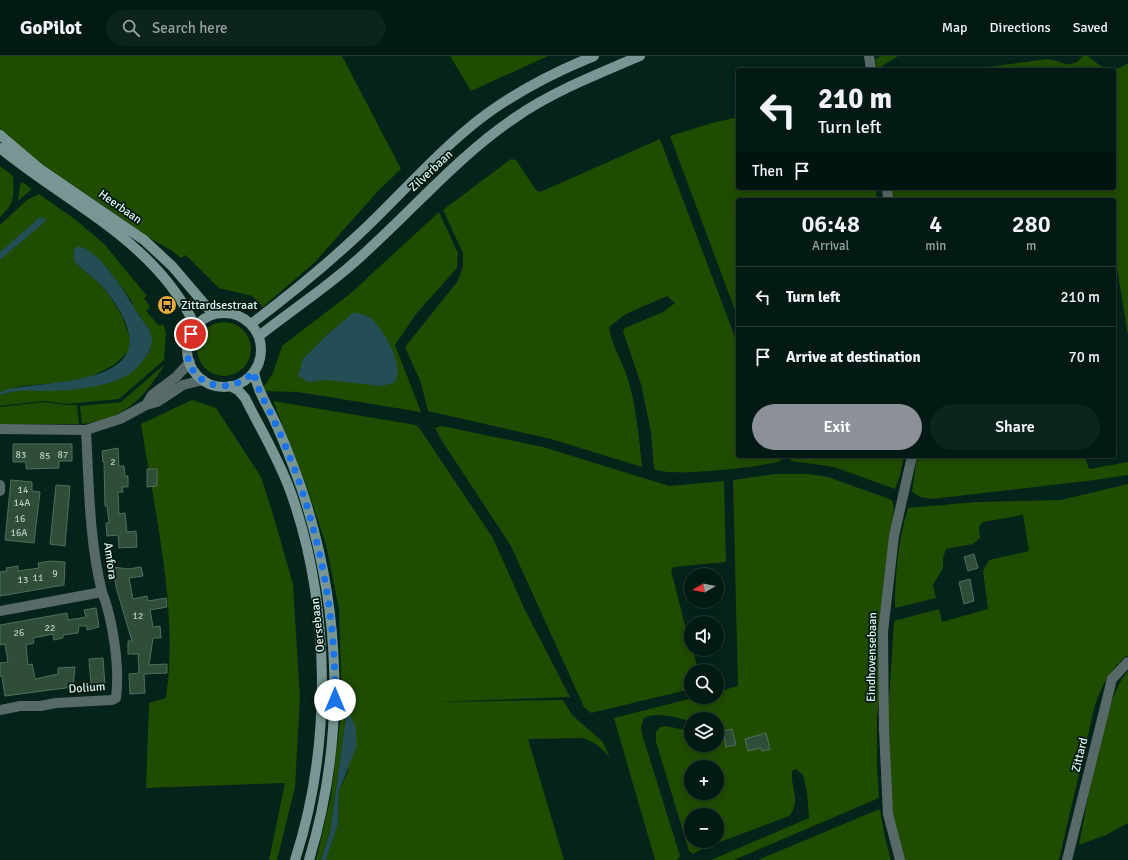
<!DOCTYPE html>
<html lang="en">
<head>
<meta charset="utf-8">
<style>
  :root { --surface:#031a14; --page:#0d231d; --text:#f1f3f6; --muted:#97a1a0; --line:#243834; --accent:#8c9099 }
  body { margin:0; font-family:Signika,sans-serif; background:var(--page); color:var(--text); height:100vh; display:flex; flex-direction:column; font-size:15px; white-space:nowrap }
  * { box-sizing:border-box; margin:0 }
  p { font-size:13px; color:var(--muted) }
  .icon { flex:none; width:22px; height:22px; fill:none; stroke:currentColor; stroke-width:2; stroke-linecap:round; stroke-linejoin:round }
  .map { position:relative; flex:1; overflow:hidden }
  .panel { position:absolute; left:736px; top:142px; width:380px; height:260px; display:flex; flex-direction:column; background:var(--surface); border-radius:4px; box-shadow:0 2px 10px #0003,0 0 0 1px var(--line) }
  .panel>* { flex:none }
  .hud { position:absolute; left:736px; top:12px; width:380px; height:122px; border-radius:4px; box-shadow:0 2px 10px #0003,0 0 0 1px var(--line); background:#031a14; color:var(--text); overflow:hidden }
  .needle { width:26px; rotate:260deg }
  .fabs { position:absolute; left:684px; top:512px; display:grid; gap:8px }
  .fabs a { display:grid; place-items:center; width:40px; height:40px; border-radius:50%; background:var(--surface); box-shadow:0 2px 10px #0003,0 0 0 1px var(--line); font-size:20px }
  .pin { position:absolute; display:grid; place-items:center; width:34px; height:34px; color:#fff; margin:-17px; border:2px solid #fff; border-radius:50%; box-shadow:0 1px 4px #0007 }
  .me { position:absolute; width:44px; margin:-22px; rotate:0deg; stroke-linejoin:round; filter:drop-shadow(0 0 3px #0008) }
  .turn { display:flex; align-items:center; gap:14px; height:84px; padding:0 16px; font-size:18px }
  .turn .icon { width:52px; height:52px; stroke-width:2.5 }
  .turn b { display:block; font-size:28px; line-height:34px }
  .then { display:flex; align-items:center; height:38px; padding:0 16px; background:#0003; gap:8px; font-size:15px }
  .eta { display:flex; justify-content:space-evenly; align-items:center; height:68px; text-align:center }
  .eta b { font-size:24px; font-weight:600; line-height:28px }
  .action { display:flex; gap:8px; margin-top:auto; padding:8px 16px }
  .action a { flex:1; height:46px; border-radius:24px; background:var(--accent); color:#fff; font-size:16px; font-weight:600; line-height:46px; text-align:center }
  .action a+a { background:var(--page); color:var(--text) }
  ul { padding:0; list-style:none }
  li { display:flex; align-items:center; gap:12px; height:60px; padding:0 16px; border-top:1px solid var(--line) }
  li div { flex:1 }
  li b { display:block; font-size:15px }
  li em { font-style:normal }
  header { display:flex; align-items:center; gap:24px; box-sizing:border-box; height:56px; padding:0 20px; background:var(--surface); border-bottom:1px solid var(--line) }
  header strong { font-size:19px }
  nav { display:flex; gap:22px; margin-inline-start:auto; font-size:14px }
  .search { width:280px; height:36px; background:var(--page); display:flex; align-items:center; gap:10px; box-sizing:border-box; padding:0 14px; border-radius:22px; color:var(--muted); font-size:15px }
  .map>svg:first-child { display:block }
  .green { fill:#204c00; fill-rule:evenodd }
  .water { fill:#244e55 }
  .building { fill:#2f4d39; stroke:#51705a }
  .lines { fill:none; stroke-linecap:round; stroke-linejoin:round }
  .minor { stroke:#576a69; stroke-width:10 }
  .secondary { stroke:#789794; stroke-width:10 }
  .route { stroke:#1a73e8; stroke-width:7; stroke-dasharray:0 12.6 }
  .labels { text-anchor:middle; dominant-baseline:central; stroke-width:3.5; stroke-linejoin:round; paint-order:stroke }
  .number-label { font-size:10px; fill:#b3cac0 }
  .street-label { font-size:12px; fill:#dff4ed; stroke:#001912 }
  .poi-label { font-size:12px; fill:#dff4ed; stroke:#001912; text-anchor:start }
</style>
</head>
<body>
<header>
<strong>GoPilot</strong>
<div class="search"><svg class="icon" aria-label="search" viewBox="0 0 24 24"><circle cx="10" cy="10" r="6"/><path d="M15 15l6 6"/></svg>Search here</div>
<nav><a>Map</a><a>Directions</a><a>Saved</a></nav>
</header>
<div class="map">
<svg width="1128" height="804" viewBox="0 0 1128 804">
  <rect width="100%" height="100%" fill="#04231b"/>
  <!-- green -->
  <path class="green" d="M0,0H342L401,113L377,136L315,206L263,251L252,240L219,232L186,199L181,202L171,194L148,181L107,152L30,100L0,75Z
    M450,0H548L471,35Z
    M880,0H898L876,14L875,4Z
    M1083,0H1088C1101,11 1112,19 1128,7V279L1114,195V144H892L890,132H1114V14H966L1047,3C1062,4 1069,16 1083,0Z
    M738,61V132H876L877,144H738V262L670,80L712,67Z
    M660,83L738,289V400H780L781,405C761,411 671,422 654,413L651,376L641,328L623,275L625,272L663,256L675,247L667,240L626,258L609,271C611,288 621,303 627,320C636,349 639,380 642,411L551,383L428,355L421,327L405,291L457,226L463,211V197L443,154L511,103L516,104L536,134L540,136Z
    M0,110L13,120C14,140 15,147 0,161Z
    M22,126L32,133L18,145L20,129Z
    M39,138L76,164L105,189L147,240L144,242L150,251L146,255L159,270L163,268L166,276L164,304L119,343L66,348L43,345L0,350V339L22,333L44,335L91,330L139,309L150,295L148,272L134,252L131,244L107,212L87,195L78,191L74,195L78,209L98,226L109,239L122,260L130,282L129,295L114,309L92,320L69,326L21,330L0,336V204L16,190L40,162L0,196V169L27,144Z
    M439,156L458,197L457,212L416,258L395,289L421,356L298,336L261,335L273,317L282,290L351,237Z
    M197 293a27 27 0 1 1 54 0a27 27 0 1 1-54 0Z
    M165,308C143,343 125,363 82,368L80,350L121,346Z
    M192,344L216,352L261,421L272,455L293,528L300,642L295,731L277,804H269L285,727L146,732L149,647L166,642C179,556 154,453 141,368Z
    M273,345L416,369L420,373L493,482L525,554L570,641L436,646L563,644L572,659L603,686L610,701L596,688L583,682L528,683L564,804H326L338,768L339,735L348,715L347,655L330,776L321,804H316L331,740L342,650L339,553L326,489L306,428Z
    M43,346L66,349H77L79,368H0V351Z
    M442,370L543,391L669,430L724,425L726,506L674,511L671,514L691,593H693L698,615H691V633L591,657L584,651L511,490L442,385L435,372Z
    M790,400H904L900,419L895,433L834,411L791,405Z
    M917,400H1085L1089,413L1128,406V419L1095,424L932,443L920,441L912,436Z
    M775,418H809L828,421L892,444L894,451L886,522L885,592L877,662V711L879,742L734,804H711L809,762L807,737L803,719L796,713L792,715C790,732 802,745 789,760L704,792L693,798L689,795L656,686V676L660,671L665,670L691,675V689H717V663H691V665C676,662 659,655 644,662L641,670L642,678L680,800L677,804H655L614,662L697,641H717V636L738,630L733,424ZM691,711H717V737H691ZM691,759H717V785H691Z
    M1128,428V599C1110,613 1102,629 1095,649L1059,804H902L890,758L886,691L894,565L939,553L942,566L988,553L983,515L989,504L1029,495L1023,459L983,466L979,471L980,482L973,488L946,493L943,502V512L933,529L936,542L895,552C895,519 898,484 908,452L977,446L1061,444Z
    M1128,615V767L1106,779L1079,789C1087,750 1103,641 1128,615Z
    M877,754H880L885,782L891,804H758Z"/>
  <!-- water -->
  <path class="water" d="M40,161L47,164L0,204V196Z
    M76,191C95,187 127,239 135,253C140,263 152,272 152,285C151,297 140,310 131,317C111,331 69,335 45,335C27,335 18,333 0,339V336L8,333C62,323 176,328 109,239C100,225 85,217 74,205V195Z
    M354,256C359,258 368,259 372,263C385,276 406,311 394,327L382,330L326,324L308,326L298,320L303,303L327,279Z
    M347,654L356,671L357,689L339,735L338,768L326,804H321L330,776Z"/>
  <!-- building -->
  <path class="building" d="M13,388H72V405H59V412L26,413V406H13Z
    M118,392L119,410H124L125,420H128V431H122L123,436H118L119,458L125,457L127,476L136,475L137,491L119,492L118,479L107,480L106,467H109L107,450H105L104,406H103L102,395Z
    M147,413H157V430L147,431Z
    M11,424L32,426V435L40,436L34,487L5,484Z
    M56,429L70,430L65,490L50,488Z
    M974,498L978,512L968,515L964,501Z
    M51,505L65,506L64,529L0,540V516L7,515L6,512L18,510V515L39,512L38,507Z
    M113,511L128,513L141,511L143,520L129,522L133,543L147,540L148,545L166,542L167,551L150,554L153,571L160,570L161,582H153L149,609L167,608V617L144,618L145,637L130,638L129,618L139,617L138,598H128V585H132L116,531Z
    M970,523L974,545L964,548L959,526Z
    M96,552L99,571L87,574V570H79L78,577L63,579V582L54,584L53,578L33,582L34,587L26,589L28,609L32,608L35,623L58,618V612L75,611L73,631L5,640L2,620H0V607L8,606L5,588L0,589V569L67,557L68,564L86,561L84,554Z
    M103,602L105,629H91L89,603Z
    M732,673L736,689L726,691L723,675Z
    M766,677L770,693L762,695L761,692L748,695L745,683Z"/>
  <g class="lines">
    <!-- minor -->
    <path class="minor" d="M869,0L871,14
      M887,132L888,144
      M146,349L152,339L176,321L190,306
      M0,373L86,374L120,363L146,349L157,346L183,329L203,324
      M0,435V429
      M0,555L102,536C89,484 89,428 86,374
      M0,654L20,650H40L56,647L112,644L116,642C120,612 113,564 102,536
      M900,804L888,758L884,674L883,576L894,480L912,400
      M1067,804L1112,623L1128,606"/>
    <!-- secondary -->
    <path class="secondary" d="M0,79L40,113L144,184L172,210L213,258
      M0,92C68,148 157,186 195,270
      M187 294a37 37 0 1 1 74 0a37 37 0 1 1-74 0Z
      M251,268C288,240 324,211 358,179C394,146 426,108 464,76C502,43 547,19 594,0
      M259,280C296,251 336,225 370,192C418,148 461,98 516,61C554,35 598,18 640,0
      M254,316C257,335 268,350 275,366C285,387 293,409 301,431C342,553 346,681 309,804
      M230,330L238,334L245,342C261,374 279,403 291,437C331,550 332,690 295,804"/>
  </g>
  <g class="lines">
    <!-- route -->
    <path class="route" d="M191,278C174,320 221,348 254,316C257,335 268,350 275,367C282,380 287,395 293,409C321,484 336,563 335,644"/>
  </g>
  <!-- icons -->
  <defs>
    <g id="bus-disc" transform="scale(1)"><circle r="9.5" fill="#e5ad36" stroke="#001912"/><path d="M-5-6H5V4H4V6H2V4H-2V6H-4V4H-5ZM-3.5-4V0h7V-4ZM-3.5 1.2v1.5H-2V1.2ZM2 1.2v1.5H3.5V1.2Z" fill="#111"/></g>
  </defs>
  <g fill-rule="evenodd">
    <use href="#bus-disc" x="167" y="249"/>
  </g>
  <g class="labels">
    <!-- number labels -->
    <g class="number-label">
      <text x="21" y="399">83</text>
      <text x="63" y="399">87</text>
      <text x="45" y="400">85</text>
      <text x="113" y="406">2</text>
      <text x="23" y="434">14</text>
      <text x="22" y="447">14A</text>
      <text x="20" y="463">16</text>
      <text x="19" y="477">16A</text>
      <text x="55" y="518">9</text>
      <text x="38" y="522">11</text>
      <text x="23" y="524">13</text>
      <text x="138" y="560">12</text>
      <text x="50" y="572">22</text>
      <text x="19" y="577">26</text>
    </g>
    <!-- street labels -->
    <g class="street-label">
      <text transform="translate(431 115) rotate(-43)">Zilverbaan</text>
      <text transform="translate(120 151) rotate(35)">Heerbaan</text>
      <text transform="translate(110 505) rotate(82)">Amfora</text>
      <text transform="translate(318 569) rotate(-96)">Oersebaan</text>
      <text transform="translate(872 601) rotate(-89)">Eindhovensebaan</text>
      <text transform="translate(87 632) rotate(-4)">Dolium</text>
      <text transform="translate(1080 699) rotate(-76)">Zittard</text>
    </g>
    <!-- poi labels -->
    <g class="poi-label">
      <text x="181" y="249">Zittardsestraat</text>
    </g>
  </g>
</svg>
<div class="fabs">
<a><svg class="needle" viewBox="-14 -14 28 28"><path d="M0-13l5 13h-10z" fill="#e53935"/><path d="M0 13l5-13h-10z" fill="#97a1a0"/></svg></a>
<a><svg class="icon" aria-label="sound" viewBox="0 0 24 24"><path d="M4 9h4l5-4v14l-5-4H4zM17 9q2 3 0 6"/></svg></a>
<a><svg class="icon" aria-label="search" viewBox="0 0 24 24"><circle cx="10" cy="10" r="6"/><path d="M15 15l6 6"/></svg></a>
<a><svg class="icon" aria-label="layers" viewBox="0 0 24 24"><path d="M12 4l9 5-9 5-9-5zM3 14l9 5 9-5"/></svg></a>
<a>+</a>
<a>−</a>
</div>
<div class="pin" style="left:191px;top:278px;background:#d93025"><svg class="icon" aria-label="arrive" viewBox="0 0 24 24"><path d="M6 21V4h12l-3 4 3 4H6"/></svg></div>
<svg class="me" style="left:335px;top:644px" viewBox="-20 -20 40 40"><circle r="19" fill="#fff"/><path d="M0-13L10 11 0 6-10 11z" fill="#1a73e8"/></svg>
<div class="hud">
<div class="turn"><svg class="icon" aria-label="left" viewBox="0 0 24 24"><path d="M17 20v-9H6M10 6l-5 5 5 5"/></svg><div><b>210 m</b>Turn left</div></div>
<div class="then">Then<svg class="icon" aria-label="arrive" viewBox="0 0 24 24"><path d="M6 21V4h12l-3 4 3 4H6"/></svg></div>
</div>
<section class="panel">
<div class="eta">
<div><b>06:48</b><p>Arrival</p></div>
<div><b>4</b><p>min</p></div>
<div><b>280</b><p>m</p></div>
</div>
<ul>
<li><svg class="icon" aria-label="left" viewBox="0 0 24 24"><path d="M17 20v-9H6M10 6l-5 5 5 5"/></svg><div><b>Turn left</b></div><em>210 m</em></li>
<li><svg class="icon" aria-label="arrive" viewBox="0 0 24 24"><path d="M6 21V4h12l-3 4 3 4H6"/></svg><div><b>Arrive at destination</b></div><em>70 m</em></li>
</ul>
<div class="action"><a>Exit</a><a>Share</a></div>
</section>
</div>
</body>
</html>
